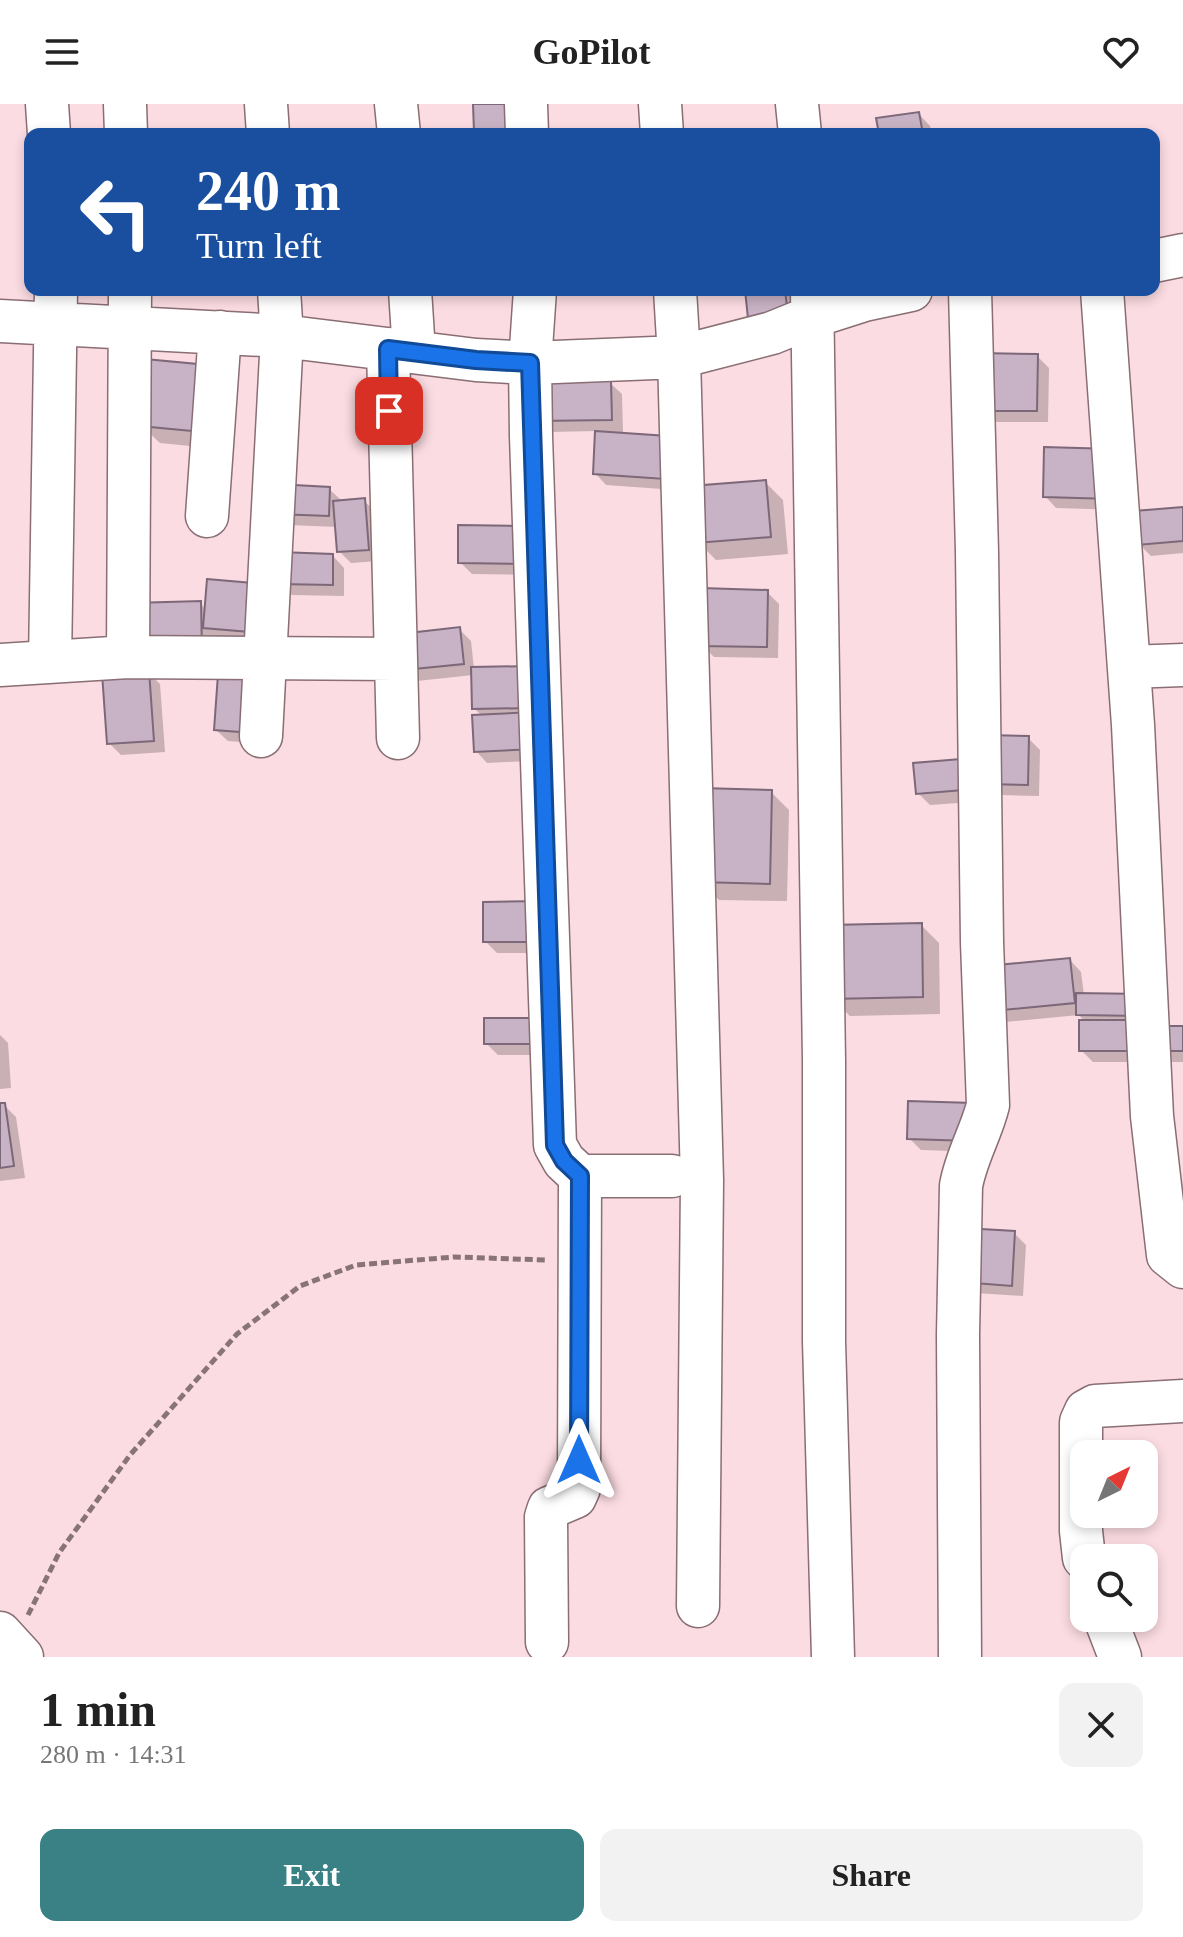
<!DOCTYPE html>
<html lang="en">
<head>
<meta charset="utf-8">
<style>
  :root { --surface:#fff; --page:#f2f2f2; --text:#222; --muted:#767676; --accent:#398184 }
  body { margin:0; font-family:"Times New Roman",serif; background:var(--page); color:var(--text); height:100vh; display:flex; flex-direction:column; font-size:30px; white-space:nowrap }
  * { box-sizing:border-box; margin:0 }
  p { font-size:26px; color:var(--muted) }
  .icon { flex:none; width:44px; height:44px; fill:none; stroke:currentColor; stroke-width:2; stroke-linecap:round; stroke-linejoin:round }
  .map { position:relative; height:1553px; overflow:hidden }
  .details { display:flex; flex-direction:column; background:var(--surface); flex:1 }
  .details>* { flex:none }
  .banner { position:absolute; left:24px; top:24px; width:1136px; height:168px; border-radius:16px; box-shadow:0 4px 12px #0003; background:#1a4fa0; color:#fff; overflow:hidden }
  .needle { width:52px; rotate:43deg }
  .tools { position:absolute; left:1070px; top:1336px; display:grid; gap:16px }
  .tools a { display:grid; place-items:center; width:88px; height:88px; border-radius:16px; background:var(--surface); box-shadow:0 4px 12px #0003; font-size:40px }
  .pin { position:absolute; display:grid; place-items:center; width:68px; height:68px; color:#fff; margin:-34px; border-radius:16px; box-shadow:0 4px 12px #0006 }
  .me { position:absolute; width:88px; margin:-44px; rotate:0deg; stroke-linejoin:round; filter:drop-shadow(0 0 6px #0008) }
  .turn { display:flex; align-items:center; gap:28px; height:168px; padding:0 40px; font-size:36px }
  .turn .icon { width:104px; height:104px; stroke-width:2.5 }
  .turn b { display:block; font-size:56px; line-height:68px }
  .round { display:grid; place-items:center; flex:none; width:84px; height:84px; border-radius:16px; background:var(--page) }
  .headline { display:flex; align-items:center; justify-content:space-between; height:136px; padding:0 40px }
  h1 { font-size:48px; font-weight:600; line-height:60px }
  .button { display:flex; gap:16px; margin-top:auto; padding:16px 40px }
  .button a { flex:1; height:92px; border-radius:16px; background:var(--accent); color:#fff; font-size:32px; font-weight:600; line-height:92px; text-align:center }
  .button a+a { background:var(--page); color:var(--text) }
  header { display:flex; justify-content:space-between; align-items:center; height:104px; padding:0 40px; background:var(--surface); font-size:36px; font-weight:600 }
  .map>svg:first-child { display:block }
  .shadow { fill:#0003 }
  .building { fill:#c8b2c5; stroke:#7c6879; stroke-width:2 }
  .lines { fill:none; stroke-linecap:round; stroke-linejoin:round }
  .minor-casing { stroke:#896e74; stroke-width:45 }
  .path { stroke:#887478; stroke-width:5; stroke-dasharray:8 4; stroke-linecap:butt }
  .minor { stroke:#fff; stroke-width:42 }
  .route-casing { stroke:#114b97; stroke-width:20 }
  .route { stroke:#1a73e8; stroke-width:14 }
</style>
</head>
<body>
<header><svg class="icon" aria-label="menu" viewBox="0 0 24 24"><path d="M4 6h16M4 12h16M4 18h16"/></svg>GoPilot<svg class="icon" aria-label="heart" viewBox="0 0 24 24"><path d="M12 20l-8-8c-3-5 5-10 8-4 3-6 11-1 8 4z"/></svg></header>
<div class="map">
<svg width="1183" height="1553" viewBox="0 0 1183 1553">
  <rect width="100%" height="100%" fill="#fbdce2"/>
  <!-- shadow -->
  <path class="shadow" d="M475,0L532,30H479L476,28Z
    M919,10L930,22L932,30H881Z
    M747,186H795L800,231Z
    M906,186H955L911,192Z
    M981,251L1037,252L1049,264L1048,318H992Z
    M147,257L220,345L160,339L142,322Z
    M610,279L622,290L623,330L676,386L606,381L595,369L597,327L549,328L537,316Z
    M1046,345L1123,406L1056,404L1045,392Z
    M765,378L783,396L788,450L716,456L698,438Z
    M329,385L341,396L364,397L376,408L379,457L351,459L339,447L337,423L289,421L277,409Z
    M1183,405V449L1151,452L1139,440Z
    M460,423L534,471L472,470L460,458Z
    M333,452L344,464V492L292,491L280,479Z
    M767,488L779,500L778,554L714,553L702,541Z
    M200,499L206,506L272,540L217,536L212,531V558L147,559Z
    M459,525L471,537L474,565L530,564L547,656L487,659L476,647L482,612L474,604L473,571L417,577L406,565Z
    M148,568L160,580L165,648L121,651L109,639Z
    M220,572L264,640L228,637L216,626Z
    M1028,634L1040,646L1039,692L1000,691L988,679Z
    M984,668L986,697L930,701L918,689Z
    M771,688L789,706L787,797L719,796L701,778Z
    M543,799L555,849H497L485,837Z
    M921,821L939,839L940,910L850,912L832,895Z
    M1070,856L1081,868L1084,891L1142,892L1153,958H1093L1081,946L1085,918L1079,911L1005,918L994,906Z
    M486,916L551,951H498L486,939Z
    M1183,924V958H1172L1160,946Z
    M0,931L8,939L11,984L0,985Z
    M0,1001H4L16,1013L25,1074L0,1077Z
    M984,1013L983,1048L921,1046L909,1034Z
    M1014,1129L1026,1141L1023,1192L975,1189L963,1177Z"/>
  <!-- building -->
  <path class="building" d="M473,0H520L521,27L474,28Z
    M919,8L923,30H879L876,14Z
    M745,186H785L789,220L749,224Z
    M979,249L1038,250L1037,307H978Z
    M145,255L208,261L202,328L140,322Z
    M534,277H611L612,316L535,317Z
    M595,327L668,332L665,375L593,370Z
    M1044,343L1113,345L1112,395L1043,393Z
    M766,376L771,433L696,439L691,382Z
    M276,380L330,383L329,412L275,410Z
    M365,394L369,446L337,448L333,397Z
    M1183,403V437L1137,441L1134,407Z
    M458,421L523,422V460L458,459Z
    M279,448L333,450V481L278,480Z
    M207,475L265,480L261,529L203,524Z
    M701,484L768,486L767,543L700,542Z
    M201,497L202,547L133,548L132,499Z
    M460,523L464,560L404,566L400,530Z
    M531,562L532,604L472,605L471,563Z
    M149,566L154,637L107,640L102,569Z
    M218,570L256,572L253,629L214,626Z
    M534,608L536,645L474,648L472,611Z
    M987,631L1029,632L1028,681L986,680Z
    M973,654L975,685L916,690L913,659Z
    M701,684L772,686L770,780L699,778Z
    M543,797L544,838H483V798Z
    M922,819L923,893L830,895L828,821Z
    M1070,854L1075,899L992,907L987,862Z
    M1076,889L1143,890L1142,912L1076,911Z
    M484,914H540V940H484Z
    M1079,916H1142V947H1079Z
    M1158,922H1183V947H1158Z
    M908,997L973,999L972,1037L907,1035Z
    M0,999H5L14,1062L0,1064Z
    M964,1124L1015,1127L1012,1182L961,1178Z"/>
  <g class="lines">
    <!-- minor casing -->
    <g class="minor-casing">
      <path id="minor" d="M47,0L49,30
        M125,0L126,30
        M266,0L268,30
        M396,0L399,30
        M526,0L527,30
        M660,0L662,30
        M797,0L800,30
        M1154,157L1183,151
        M410,186L414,248
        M535,186L530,259L531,332L555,1041L564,1057L580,1072H672
        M675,186L679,253L702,1076L698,1502
        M812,186L824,957V1237L833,1553
        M1102,186L1133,621L1152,1012L1168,1151L1183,1163
        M0,217L282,232L476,256L530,259L679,253L772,229L814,212L864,196L911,186
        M388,245L398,634
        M207,412L220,228
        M128,553L130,186
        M50,558L56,186
        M0,561L128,553L395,555
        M1129,563L1183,561
        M261,632L282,232L279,186
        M1084,1454L1081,1427V1318L1086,1307L1095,1302L1183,1297
        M1105,1514L1120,1553
        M0,1529L22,1553
        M547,1538L546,1413L549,1404L575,1393L579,1384L580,1072
        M960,1553L958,1231L961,1082C966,1053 981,1029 988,1001L982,838L977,448L970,186"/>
    </g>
    <!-- path -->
    <path class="path" d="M28,1511L59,1449L130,1351L237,1230L300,1182L356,1161L454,1153L547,1156"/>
    <!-- minor -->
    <use href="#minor" class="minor"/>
  </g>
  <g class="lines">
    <!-- route casing -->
    <g class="route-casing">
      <path id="route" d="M389,307L388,245L476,256L530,259L555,1041L564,1057L580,1072L579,1356"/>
    </g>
    <!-- route -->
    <use href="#route" class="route"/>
  </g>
</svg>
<div class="tools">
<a><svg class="needle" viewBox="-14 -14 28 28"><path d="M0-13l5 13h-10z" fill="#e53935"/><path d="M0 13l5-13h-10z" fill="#767676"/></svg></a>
<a><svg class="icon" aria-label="search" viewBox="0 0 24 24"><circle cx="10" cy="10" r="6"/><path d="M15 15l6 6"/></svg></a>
</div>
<div class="pin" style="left:389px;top:307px;background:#d93025"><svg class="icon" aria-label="arrive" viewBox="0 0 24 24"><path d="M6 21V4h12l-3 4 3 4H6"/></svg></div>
<svg class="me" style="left:579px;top:1356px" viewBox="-20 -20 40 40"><path d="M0-17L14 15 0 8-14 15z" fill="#1a73e8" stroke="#fff" stroke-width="4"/></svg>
<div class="banner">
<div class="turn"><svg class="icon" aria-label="left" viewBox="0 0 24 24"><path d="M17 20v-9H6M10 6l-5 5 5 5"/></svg><div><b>240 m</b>Turn left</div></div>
</div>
</div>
<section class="details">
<div class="headline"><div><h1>1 min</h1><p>280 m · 14:31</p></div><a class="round"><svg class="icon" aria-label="close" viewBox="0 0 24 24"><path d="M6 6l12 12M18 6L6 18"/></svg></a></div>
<div class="button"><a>Exit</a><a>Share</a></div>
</section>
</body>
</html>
